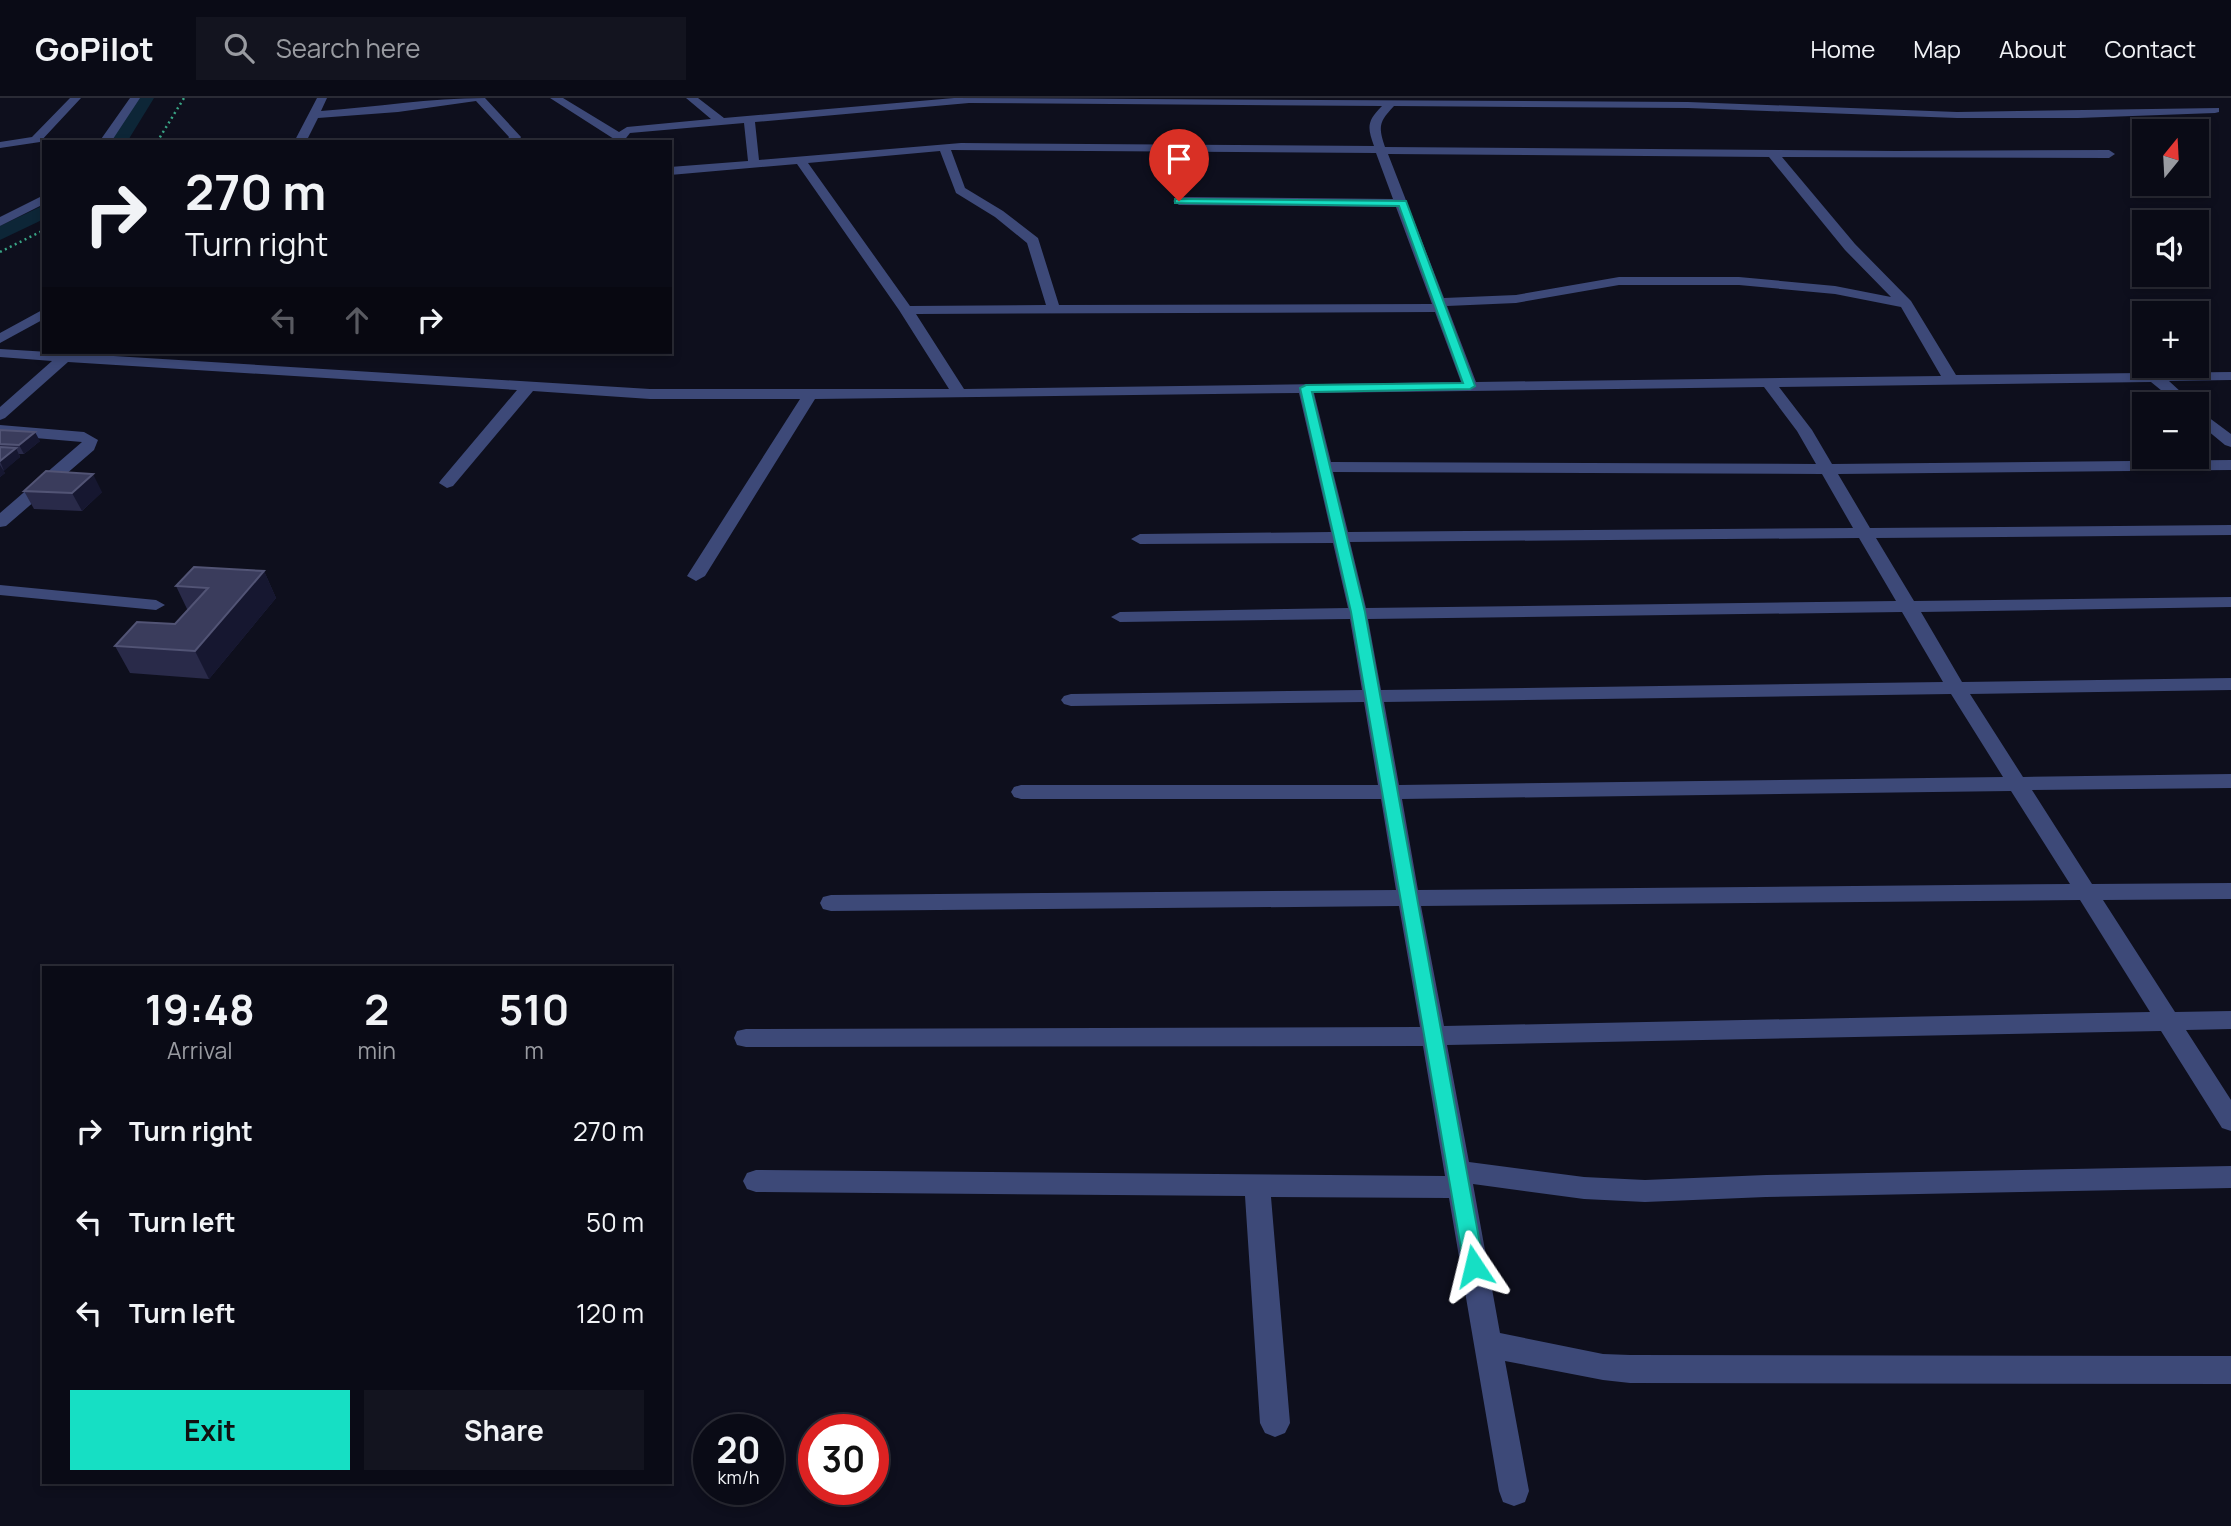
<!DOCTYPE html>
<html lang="en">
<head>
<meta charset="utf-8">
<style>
  :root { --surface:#0a0b16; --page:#13141f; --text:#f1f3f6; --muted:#999ba1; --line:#2a2b35; --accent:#16dfc4 }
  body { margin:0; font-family:Manrope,sans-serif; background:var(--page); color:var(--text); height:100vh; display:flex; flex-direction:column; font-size:26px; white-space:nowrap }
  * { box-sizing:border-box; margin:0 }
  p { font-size:23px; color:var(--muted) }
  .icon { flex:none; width:38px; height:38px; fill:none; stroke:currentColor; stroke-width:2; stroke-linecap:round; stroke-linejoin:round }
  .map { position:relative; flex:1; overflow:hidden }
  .sheet { position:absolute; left:42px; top:868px; width:630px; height:518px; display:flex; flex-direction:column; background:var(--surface); border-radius:0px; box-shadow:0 4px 10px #0003,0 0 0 2px var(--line) }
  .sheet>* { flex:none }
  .guide { position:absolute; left:42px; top:42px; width:630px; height:214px; border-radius:0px; box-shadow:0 4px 10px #0003,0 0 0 2px var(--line); background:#0a0b16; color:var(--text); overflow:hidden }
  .needle { width:46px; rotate:18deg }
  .fabs { position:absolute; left:2132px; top:21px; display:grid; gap:14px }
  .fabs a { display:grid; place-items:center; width:77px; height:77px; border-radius:0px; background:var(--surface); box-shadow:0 4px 10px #0003,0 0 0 2px var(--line); font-size:35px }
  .speed { position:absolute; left:693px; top:1316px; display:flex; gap:14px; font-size:35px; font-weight:700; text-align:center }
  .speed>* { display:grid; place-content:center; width:91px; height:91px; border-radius:50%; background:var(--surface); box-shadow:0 4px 10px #0003,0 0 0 2px var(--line); line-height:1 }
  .speed small { font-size:18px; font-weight:400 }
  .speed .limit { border:10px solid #d22; background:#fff; color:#111 }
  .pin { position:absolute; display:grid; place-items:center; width:60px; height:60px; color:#fff; margin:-72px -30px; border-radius:50% 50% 50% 0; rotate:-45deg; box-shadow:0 0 7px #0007 }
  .pin .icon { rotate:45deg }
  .me { position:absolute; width:77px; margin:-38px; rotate:350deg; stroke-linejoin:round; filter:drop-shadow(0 0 5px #0008) }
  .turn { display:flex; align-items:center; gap:24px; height:147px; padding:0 28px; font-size:32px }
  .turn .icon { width:91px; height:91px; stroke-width:2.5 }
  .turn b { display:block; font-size:49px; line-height:60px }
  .lanes { display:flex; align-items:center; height:66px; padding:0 28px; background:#0003; justify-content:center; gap:35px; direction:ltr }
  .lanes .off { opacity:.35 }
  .eta { display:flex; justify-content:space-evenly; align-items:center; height:119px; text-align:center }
  .eta b { font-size:42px; font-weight:700; line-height:49px }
  .cta { display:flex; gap:14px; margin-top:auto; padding:14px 28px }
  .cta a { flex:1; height:80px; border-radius:0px; background:var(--accent); color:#111; font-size:28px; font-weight:700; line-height:80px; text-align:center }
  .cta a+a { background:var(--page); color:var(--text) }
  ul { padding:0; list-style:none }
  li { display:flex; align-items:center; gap:21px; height:91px; padding:0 28px }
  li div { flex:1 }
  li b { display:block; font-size:26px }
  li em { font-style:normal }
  header { display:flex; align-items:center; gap:42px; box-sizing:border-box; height:98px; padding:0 35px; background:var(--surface); border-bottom:2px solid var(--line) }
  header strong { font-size:33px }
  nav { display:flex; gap:38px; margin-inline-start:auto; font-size:24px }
  .search { width:490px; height:63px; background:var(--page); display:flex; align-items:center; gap:18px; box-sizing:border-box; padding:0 24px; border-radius:0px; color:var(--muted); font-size:26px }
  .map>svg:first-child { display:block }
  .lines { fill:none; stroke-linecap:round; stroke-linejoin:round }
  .canal { fill:#0d2637; fill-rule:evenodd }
  .path { stroke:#39a485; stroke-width:2.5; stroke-dasharray:2 3.5; stroke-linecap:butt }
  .minor { fill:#3d4978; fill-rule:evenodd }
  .wall { fill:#292a49 }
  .shaded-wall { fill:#161730 }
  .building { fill:#3a3c5c; stroke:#525475; stroke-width:2 }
  .route { fill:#16dfc4; stroke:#0e917f; stroke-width:2 }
</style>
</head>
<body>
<header>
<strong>GoPilot</strong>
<div class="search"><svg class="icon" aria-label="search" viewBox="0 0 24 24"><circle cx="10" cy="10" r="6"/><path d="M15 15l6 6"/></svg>Search here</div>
<nav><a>Home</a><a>Map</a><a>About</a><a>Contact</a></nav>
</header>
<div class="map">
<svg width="2231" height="1428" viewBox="0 0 2231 1428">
  <rect width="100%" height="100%" fill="#0e0f1d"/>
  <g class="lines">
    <!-- canal -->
    <path class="canal" d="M136,0H154L127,44H108Z
      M44,107V121L0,142V128Z"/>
    <!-- path -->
    <path class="path" d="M157,44L184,0
      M0,154L44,132"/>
    <!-- minor -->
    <path class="minor" d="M70,0H81L40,44L0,50V44L32,39Z
      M130,0H140L111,44H99Z
      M317,0H327L321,13C376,9 430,0 485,0L521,39L518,44H506L509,39L476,3L398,14L318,20L306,44H294Z
      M550,0H563L619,34L627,29L711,21L686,0H698L724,20L954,0L1688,4L1957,14L2219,10V14L2215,15L2078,20H1957L1688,10L1394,8C1379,24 1378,28 1385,49L1896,53L2109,52L2115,56L2109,60L1782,59L1855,146L1911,203L1956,277L2231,274V282L2169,283L2194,306H2178L2151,284L1779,289L1812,332L1832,366L2231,362V372L1838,376L1870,430L2231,427V437L1876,440L1914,503L2231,499V509L1921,514L1962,584L2231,580V592L1970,596L2023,679L2231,676V690L2032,692L2092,786L2231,785V801L2103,802L2175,914L2231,913V931L2186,932L2231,1002V1033L2222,1030L2161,933L1447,947L1469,1064L1584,1079L1645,1082L1766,1077L2231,1068V1090L1766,1099L1645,1104L1584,1101L1473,1086L1500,1235L1603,1256L1630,1257L2231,1258V1286L1630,1285L1603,1282L1505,1263L1529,1393L1525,1404L1514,1408L1503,1404L1499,1393L1449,1100L1271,1099L1290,1325L1285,1335L1275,1339L1265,1335L1260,1325L1245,1098L756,1094L747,1091L743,1083L747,1075L756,1072L1445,1078L1423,948L746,949L737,947L734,940L737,933L746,931L1420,929L1399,808L831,813L823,811L820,805L823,799L831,797L1396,792L1381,701H1021L1014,699L1011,694L1014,689L1021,687H1378L1364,604L1071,608L1064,606L1061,602L1064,598L1071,596L1362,592L1350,521L1120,524L1111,519L1120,514L1348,510L1333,445L1140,446L1131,441L1140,436L1331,434L1299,295L815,301L705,478L696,483L687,478L800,301H650L533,293L453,388L447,390L439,385L441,382L517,292L68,264L5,320L0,322V309L52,263L0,259V251L650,291H949L899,212L797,66L670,77V69L748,63L744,25L630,35L623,44H611L614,41ZM969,5L1382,8C1367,23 1367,29 1374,48L961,45L759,62L755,24ZM951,52L1376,55L1393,101L1179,99L1173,103L1179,107L1396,109L1432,206L1059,207L1038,140L1003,113L965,90ZM940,53L956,95L995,119L1027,145L1046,207L910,208L808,65ZM1388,56L1769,59L1845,152L1891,199L1835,188L1739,179H1619L1516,197L1444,200ZM1619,187H1739L1835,196L1901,209L1941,278L1476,284L1447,208L1516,205ZM1435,214L1461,284L964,291L916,216ZM1764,289L1797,333L1816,366L1331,364L1314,295ZM1333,374L1822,376L1853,430L1348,434ZM1859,440L1896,503L1366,510L1350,444ZM1902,514L1943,584L1381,592L1368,521ZM1951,596L2003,679L1399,687L1384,604ZM2011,693L2070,786L1418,792L1402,701ZM2080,802L2150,914L1444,928L1421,808Z
      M44,97V106L0,128V119Z
      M44,211V221L0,245V235Z
      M2196,310L2231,336V349L2225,347L2196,323Z
      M0,327L84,334L98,342L94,352L6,428L0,429V415L82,344L0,337Z
      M0,487L156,502L165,507L156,512L0,497Z"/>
  </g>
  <!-- wall -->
  <path class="wall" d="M0,332L40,343L24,356H19L20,359L3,373L5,375L0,379Z
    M24,393L102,394L82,413L34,411Z
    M264,473L276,500L209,581L130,575L115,548L175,526L188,513L176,488Z"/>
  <!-- shaded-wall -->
  <path class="shaded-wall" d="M35,334L40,343L24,356L19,347Z
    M16,350L20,359L4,373L0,363Z
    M0,367L5,375L0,379Z
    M93,376L102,394L82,413L72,395Z
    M264,473L276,500L209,581L195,553Z"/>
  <!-- building -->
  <path class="building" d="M0,332L35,334L19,347L0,346Z
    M0,349L16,350L0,363Z
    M46,373L93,376L72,395L24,393Z
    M194,469L264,473L195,553L115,548L137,524L175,526L208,490L176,488Z"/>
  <!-- route -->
  <path class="route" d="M1179,101L1406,103L1475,288L1470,291L1312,294L1365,514L1484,1168L1481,1174L1474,1177L1467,1174L1464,1168L1351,514L1300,290L1306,287L1463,285L1399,108L1175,105V101Z"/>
</svg>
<div class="fabs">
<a><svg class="needle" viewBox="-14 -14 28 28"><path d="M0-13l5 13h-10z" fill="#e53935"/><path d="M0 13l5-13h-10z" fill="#999ba1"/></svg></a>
<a><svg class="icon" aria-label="sound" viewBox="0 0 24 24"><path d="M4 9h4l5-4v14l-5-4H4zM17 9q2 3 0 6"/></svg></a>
<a>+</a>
<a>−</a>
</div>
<div class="speed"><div>20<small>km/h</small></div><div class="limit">30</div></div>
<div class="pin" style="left:1179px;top:103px;background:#d93025"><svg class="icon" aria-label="arrive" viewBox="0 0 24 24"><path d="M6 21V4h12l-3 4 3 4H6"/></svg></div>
<svg class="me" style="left:1474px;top:1168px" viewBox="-20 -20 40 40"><path d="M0-17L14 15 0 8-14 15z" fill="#16dfc4" stroke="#fff" stroke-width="4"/></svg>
<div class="guide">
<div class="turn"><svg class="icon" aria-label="right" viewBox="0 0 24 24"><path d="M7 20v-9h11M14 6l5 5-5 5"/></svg><div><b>270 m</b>Turn right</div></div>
<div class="lanes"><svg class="icon off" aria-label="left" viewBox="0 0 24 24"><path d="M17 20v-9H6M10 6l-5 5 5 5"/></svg><svg class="icon off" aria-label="ahead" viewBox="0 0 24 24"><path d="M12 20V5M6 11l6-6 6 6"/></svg><svg class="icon" aria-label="right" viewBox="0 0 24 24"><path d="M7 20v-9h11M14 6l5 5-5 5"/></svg></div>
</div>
<section class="sheet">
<div class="eta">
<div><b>19:48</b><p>Arrival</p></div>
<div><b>2</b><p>min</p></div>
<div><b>510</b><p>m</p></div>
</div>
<ul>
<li><svg class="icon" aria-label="right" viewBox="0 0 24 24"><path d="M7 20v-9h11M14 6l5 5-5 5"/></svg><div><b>Turn right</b></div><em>270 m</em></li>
<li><svg class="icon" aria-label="left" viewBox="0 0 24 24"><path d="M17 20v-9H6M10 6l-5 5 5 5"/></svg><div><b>Turn left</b></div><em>50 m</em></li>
<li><svg class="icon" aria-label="left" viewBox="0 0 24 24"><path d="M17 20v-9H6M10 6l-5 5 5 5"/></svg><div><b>Turn left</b></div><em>120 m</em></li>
</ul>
<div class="cta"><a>Exit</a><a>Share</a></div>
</section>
</div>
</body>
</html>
